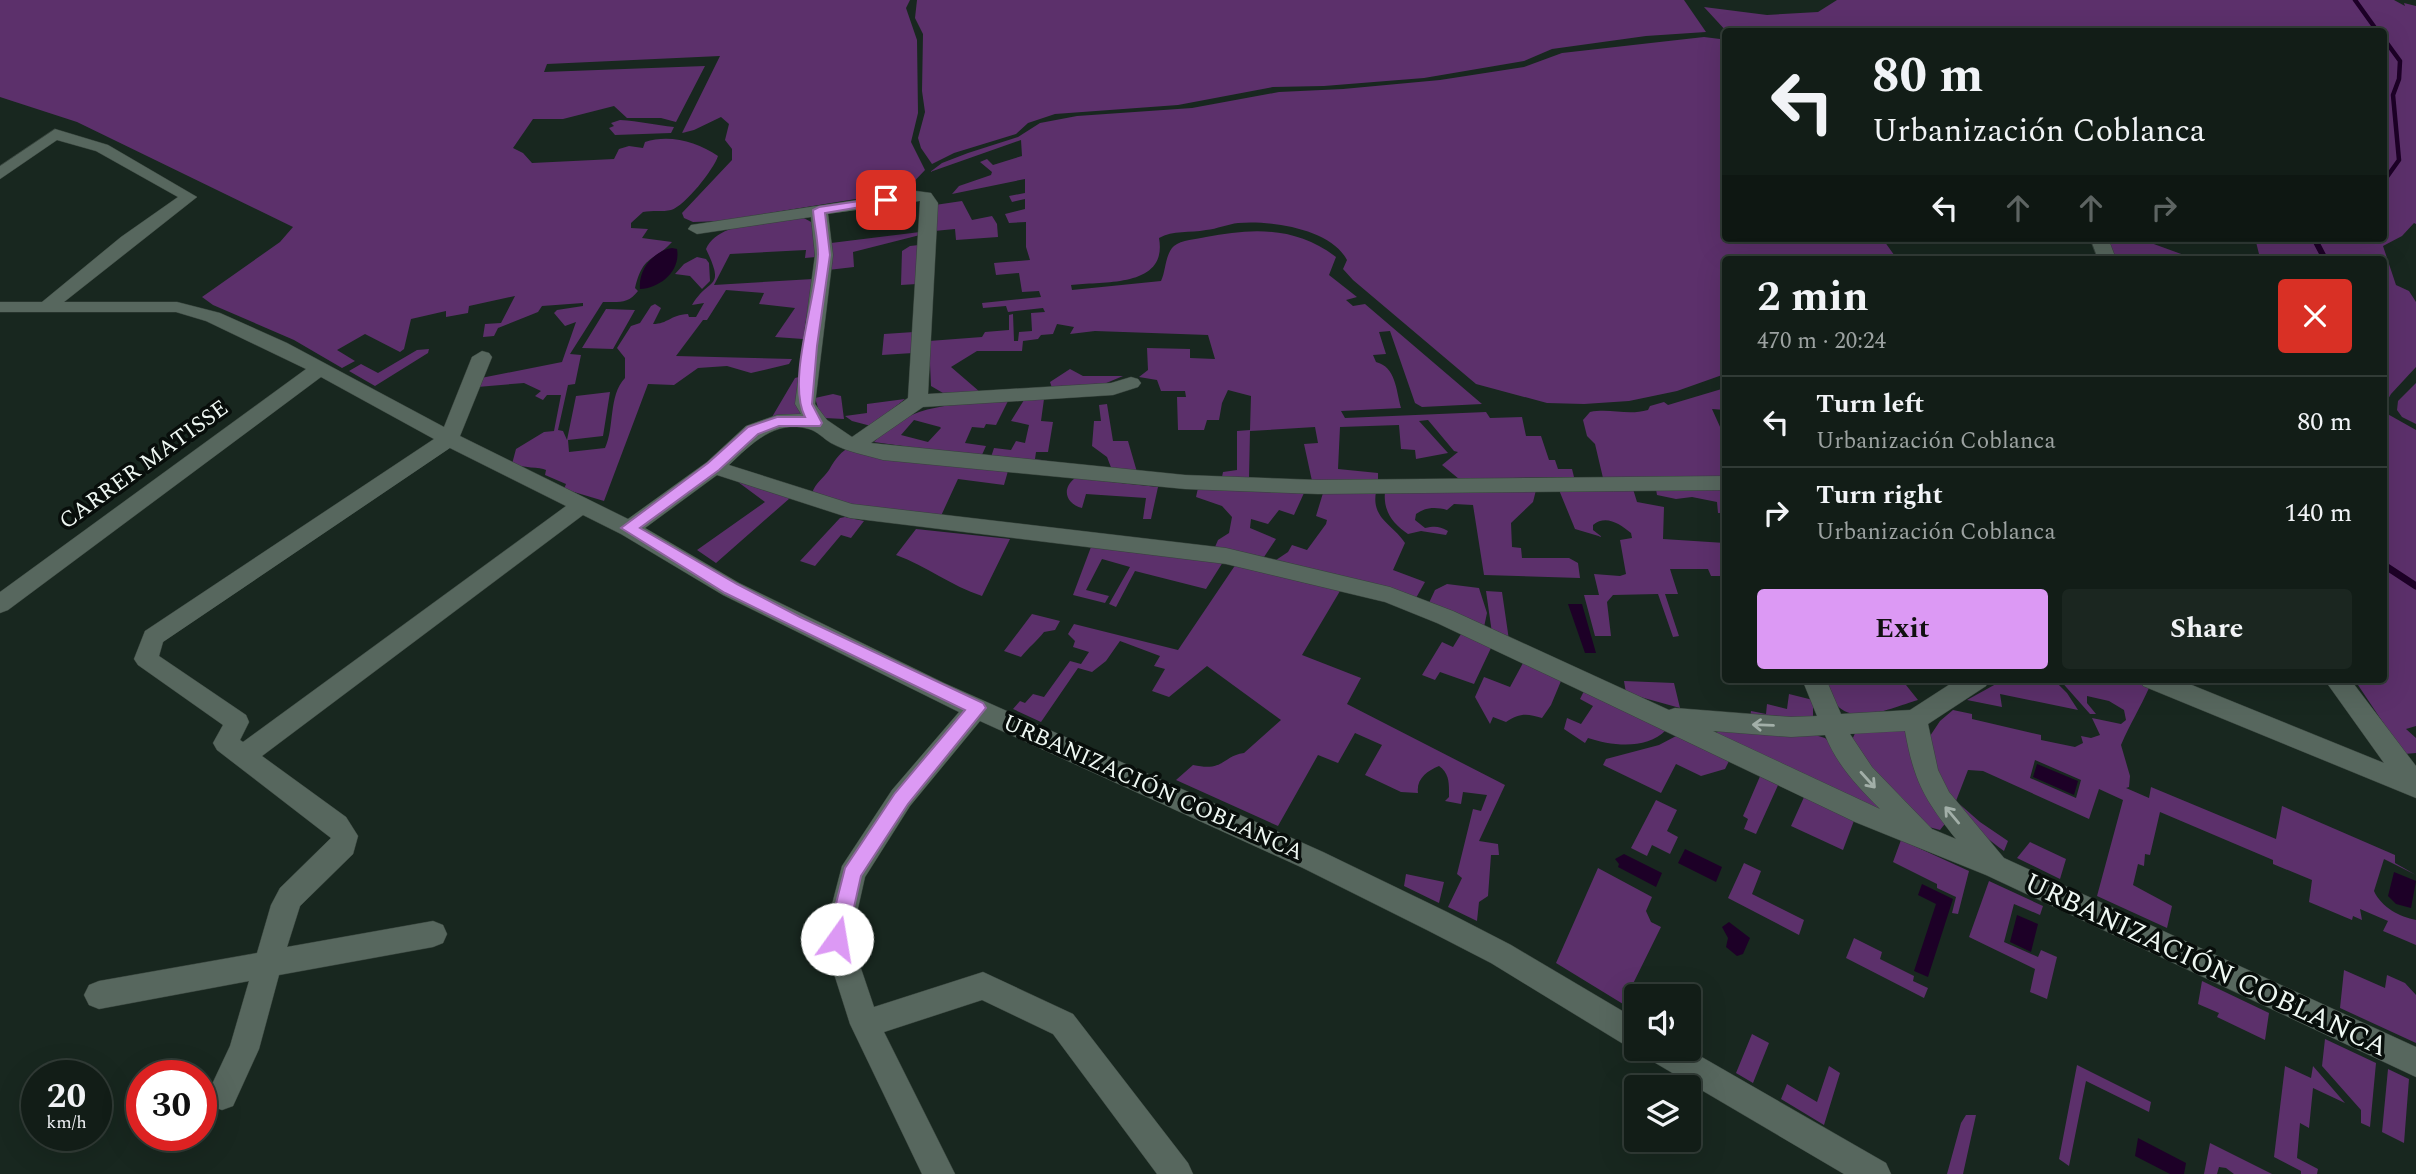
<!DOCTYPE html>
<html lang="en">
<head>
<meta charset="utf-8">
<style>
  :root { --surface:#121d17; --page:#1b2620; --text:#f1f3f6; --muted:#9ca2a1; --line:#313b36; --accent:#dc99f4 }
  body { margin:0; font-family:Spectral,serif; background:var(--page); color:var(--text); height:100vh; display:flex; flex-direction:column; font-size:26px; white-space:nowrap }
  * { box-sizing:border-box; margin:0 }
  p { font-size:23px; color:var(--muted) }
  .icon { flex:none; width:38px; height:38px; fill:none; stroke:currentColor; stroke-width:2; stroke-linecap:round; stroke-linejoin:round }
  .map { position:relative; flex:1; overflow:hidden }
  .side { position:absolute; left:1722px; top:256px; width:665px; height:427px; display:flex; flex-direction:column; background:var(--surface); border-radius:7px; box-shadow:0 7px 28px #0002,0 0 0 2px var(--line) }
  .side>* { flex:none }
  .banner { position:absolute; left:1722px; top:28px; width:665px; height:214px; border-radius:7px; box-shadow:0 7px 28px #0002,0 0 0 2px var(--line); background:#121d17; color:var(--text); overflow:hidden }
  .fabs { position:absolute; left:1624px; top:984px; display:grid; gap:14px }
  .fabs a { display:grid; place-items:center; width:77px; height:77px; border-radius:7px; background:var(--surface); box-shadow:0 7px 28px #0002,0 0 0 2px var(--line); font-size:35px }
  .speed { position:absolute; left:21px; top:1060px; display:flex; gap:14px; font-size:35px; font-weight:700; text-align:center }
  .speed>* { display:grid; place-content:center; width:91px; height:91px; border-radius:50%; background:var(--surface); box-shadow:0 7px 28px #0002,0 0 0 2px var(--line); line-height:1 }
  .speed small { font-size:18px; font-weight:400 }
  .speed .limit { border:10px solid #d22; background:#fff; color:#111 }
  .pin { position:absolute; display:grid; place-items:center; width:60px; height:60px; color:#fff; margin:-30px; border-radius:14px; box-shadow:0 4px 10px #0006 }
  .me { position:absolute; width:77px; margin:-38px; rotate:13deg; stroke-linejoin:round; filter:drop-shadow(0 0 5px #0008) }
  .turn { display:flex; align-items:center; gap:24px; height:147px; padding:0 35px; font-size:32px }
  .turn .icon { width:91px; height:91px; stroke-width:2.5 }
  .turn b { display:block; font-size:49px; line-height:60px }
  .lanes { display:flex; align-items:center; height:66px; padding:0 35px; background:#0003; justify-content:center; gap:35px; direction:ltr }
  .lanes .off { opacity:.35 }
  .round { display:grid; place-items:center; flex:none; width:74px; height:74px; border-radius:7px; background:var(--page) }
  .headline { display:flex; align-items:center; justify-content:space-between; height:119px; padding:0 35px }
  h1 { font-size:42px; font-weight:700; line-height:52px }
  .action { display:flex; gap:14px; margin-top:auto; padding:14px 35px }
  .action a { flex:1; height:80px; border-radius:7px; background:var(--accent); color:#111; font-size:28px; font-weight:700; line-height:80px; text-align:center }
  .action a+a { background:var(--page); color:var(--text) }
  ul { padding:0; list-style:none }
  li { display:flex; align-items:center; gap:21px; height:91px; padding:0 35px; border-top:2px solid var(--line) }
  li div { flex:1 }
  li b { display:block; font-size:26px }
  li em { font-style:normal }
  .map>svg:first-child { display:block }
  .green { fill:#5c306b; fill-rule:evenodd }
  .water { fill:#1d0027 }
  .lines { fill:none; stroke-linecap:round; stroke-linejoin:round }
  .stream-far2 { stroke:#1d0027; stroke-width:4.5 }
  .stream-far1 { stroke:#1d0027; stroke-width:6 }
  .stream { stroke:#1d0027; stroke-width:7 }
  .street-casing { stroke:#37433c; stroke-width:1 }
  .street { fill:#57675e; fill-rule:evenodd }
  .oneway { stroke:#a2afa8 }
  .route { fill:#dc99f4; stroke:#8f639f; stroke-width:2 }
  .labels { text-anchor:middle; dominant-baseline:central; stroke-width:7; stroke-linejoin:round; paint-order:stroke }
  .street-label { font-size:23px; fill:#eef7f2; stroke:#080e0b }
  .near-street-label { font-size:28px; fill:#eef7f2; stroke:#080e0b }
</style>
</head>
<body>
<div class="map">
<svg width="2416" height="1174" viewBox="0 0 2416 1174">
  <rect width="100%" height="100%" fill="#18271f"/>
  <!-- green -->
  <path class="green" d="M0,0H910L906,8L917,40L918,113L911,142L925,170L905,191L721,221L693,222L684,218L682,213L732,160V149L725,140L729,124L721,117L694,130L682,133L720,56L547,64L544,72L705,66L676,122L661,118H627L614,106L563,119H533L513,148L523,153L532,163L614,159L619,149L629,146L643,148L645,142C670,134 697,142 718,156C714,169 685,206 671,210C663,212 652,210 643,212L631,223V228L648,229L642,238L672,242C654,262 643,254 635,288L638,291C628,304 619,302 603,302L570,354L581,355L575,384L568,385L558,430L563,431L567,440L576,396L610,392L603,436L568,440L569,452L605,448C615,427 608,396 625,378V358L617,348L631,326L640,323L651,306L655,304L661,308L653,324C668,324 670,315 688,314L689,317H696L704,303L692,305C709,276 726,291 706,249C718,221 773,221 800,216L813,223L816,257L805,258L806,250L730,254L714,285L813,279L803,339L775,337L795,308L759,304L764,293L726,290L707,320H703L676,356L792,359L789,364L751,373L727,366L698,368L674,385L648,384L604,501L564,489L566,484L545,475L546,470C540,467 523,468 512,464L516,449L544,432L554,431L561,395H547L543,400L535,396L541,391L524,383L477,387L481,378L562,362L576,322L565,326L554,313L557,310L583,306V303L542,306L538,312L498,328L494,336L483,337L485,324L501,323L515,296L469,306L468,313L446,317V311L411,319L404,349L400,352L365,334L337,350L355,361L342,368L294,340L213,305L202,297L280,242L293,227L77,122L0,97Z
    M917,0H1684L1706,32L1646,36L1552,49L1524,61L1424,78L1324,86L1273,87L1178,105L1055,114L1028,123L1016,134L954,153L932,164L921,148L918,138L925,112L922,91L923,34L915,18Z
    M1837,0H2394L2405,6L2404,3L2416,6V224L2414,223L2402,236L2383,246L2396,285L2409,291L2416,302V367L2391,394L2384,406V259H2264L2260,258L2255,238H2384V32H1727L1704,7L1767,15L1818,12Z
    M1704,37L1720,39L1725,43L1726,238H1882L1897,259H1726L1725,374L1677,391L1629,401L1584,404L1547,403L1476,384L1353,280L1343,269L1347,260C1331,229 1271,220 1238,223C1228,224 1217,229 1206,230C1190,233 1173,230 1159,238C1168,288 1104,281 1071,285L1072,290L1161,281C1166,271 1165,254 1174,246C1181,240 1197,239 1206,237C1252,228 1296,226 1336,257L1329,275L1357,297L1346,300L1353,306L1365,304L1482,404L1422,407L1415,403L1390,331L1379,332L1386,354L1373,355L1376,362C1396,367 1396,390 1401,408L1341,411L1345,418L1486,412L1490,418L1522,417L1526,436H1541L1549,460H1555L1558,469H1572L1574,477L1459,479L1442,465L1458,452L1454,451L1428,420L1419,421L1448,453L1416,459L1415,450L1401,449L1399,425L1340,427L1338,469L1378,473V480L1312,481L1304,444L1318,443L1315,427L1250,431L1249,478L1222,477L1223,472L1237,470V431L1250,430L1251,396L1228,390L1222,403L1219,420H1207L1204,430H1178L1177,397H1186L1185,391H1161L1157,380L1139,377L1148,370L1147,348L1190,349V358L1215,359L1208,335L1095,331L1070,334L1074,327L1057,324L1053,334L1041,335L1038,339L1023,341L1022,351H977L951,367L980,392L943,393L931,386L929,341L982,337L985,332L1009,330V315L1013,314L1014,341H1018L1019,332L1032,331L1031,313L1045,312L1043,308L1008,312L1006,306L983,308L982,303L1041,297L1039,291L1022,292L1019,273L996,275L994,263L1030,260L1026,247V222L1009,223L1005,214L1025,209V199L1012,202L1009,196L1025,193V179L952,194L959,186L991,175L992,172L980,162L987,159L993,165L1022,156L1021,140L930,172L942,163L968,153L1018,137L1040,123L1077,116L1192,108L1279,92L1343,89L1440,80L1524,67L1562,53Z
    M620,120C639,121 656,125 674,127L671,133L615,135L609,128L614,126L611,123Z
    M962,201L972,220L992,216L997,224L998,237L956,240L955,229L934,231L935,205Z
    M920,232V235L853,252L854,267L828,270L831,243Z
    M2106,238L2151,243L2195,259H2115Z
    M919,245L917,284L901,285L902,251L910,246Z
    M697,257L706,259L709,263L710,281L702,289L690,276L675,274L684,264Z
    M606,309L635,310L613,349L582,348Z
    M914,332L913,353L882,355L884,334Z
    M429,349L428,353L375,386L349,371L361,364L378,373L417,350Z
    M1070,369L1083,376H1123L1104,384L1052,388L1050,382Z
    M799,377L805,415L772,417L795,378Z
    M2416,383V424L2402,417L2397,410L2398,401Z
    M1725,388V410L1712,409L1725,438V477L1603,478L1595,444L1587,436L1583,420L1590,412C1611,408 1627,416 1648,410L1650,406L1664,402L1668,405Z
    M833,394L841,396L844,419L825,418L819,411L815,398Z
    M905,399L871,426L852,421L845,416L867,413V404Z
    M1044,399L1041,421L1053,422L1048,452H1036L1035,459L1087,467L991,457L994,448L1011,450L1016,441L1025,443L1029,425L1011,421L1024,400Z
    M1008,401L996,425L986,424L984,428L972,427L965,443L986,446L981,457L874,442C911,401 957,405 1008,401ZM914,420L940,427L941,428L928,442L901,435Z
    M1107,404L1113,441H1128L1137,472L1112,470L1107,457L1092,446L1094,421H1101L1099,405Z
    M2384,412L2416,430V726L2406,729L2416,738V753L2404,754L2354,679H2384Z
    M853,445L1008,471L1004,485L958,479L940,518L880,512L812,493C816,482 823,479 829,470C836,458 840,452 853,445Z
    M1075,478L1158,487L1151,519H1143L1146,498L1086,494L1082,508C1066,504 1061,489 1075,478Z
    M738,482L790,498L716,563L697,550L765,502Z
    M1198,488L1304,493L1294,515L1279,510L1268,524L1251,519L1250,528L1276,539L1264,557L1215,547L1218,540L1229,533L1232,517L1222,506L1196,497Z
    M1633,489L1637,502L1664,507L1663,539L1725,543V570H1720L1722,576H1711L1708,569H1670L1678,594H1665L1679,636L1673,637L1658,594L1613,595L1607,602L1611,636H1595L1584,595H1599L1594,574L1620,576L1626,574L1620,540L1632,538L1631,533C1620,524 1606,514 1593,525V530L1602,537L1575,529L1559,490Z
    M1656,489L1725,490V513H1718L1717,502L1692,497L1676,499L1657,495Z
    M1536,490L1533,502L1511,523L1512,547L1521,548L1522,558H1569L1578,563L1580,578L1484,575L1473,505L1454,504L1447,510C1436,507 1426,507 1416,514L1415,520L1425,528C1435,526 1439,526 1448,531L1446,535L1421,531L1408,534C1393,524 1383,511 1385,492Z
    M1376,492C1371,519 1394,525 1405,543L1393,570L1425,582L1416,598L1376,584L1276,560L1288,552L1292,545L1307,550L1326,524L1327,520L1316,516L1323,493Z
    M845,517L864,521L851,538L841,535L815,566L800,561L840,518Z
    M916,529L1010,539L982,596C951,586 927,566 896,555Z
    M1091,547L1223,562L1206,589L1135,571L1116,607L1109,604L1130,567L1102,559L1086,590L1109,596L1105,603L1073,595Z
    M1236,564L1340,591L1302,655L1361,678L1347,704L1505,785L1479,841L1498,844L1499,855H1491L1488,896L1479,902L1477,921L1448,907L1462,878L1457,874L1473,809L1481,811L1487,795L1463,792L1461,804L1445,801L1449,797C1449,784 1450,774 1439,766C1427,771 1416,779 1418,793L1401,792L1365,775L1382,745L1355,733L1338,763L1318,755L1278,826L1176,780L1193,765C1225,772 1222,756 1244,753L1281,720L1207,666L1169,697L1152,691L1165,669L1154,666L1160,656L1120,641L1106,661L1092,672L1078,668L1041,722L1013,709L1020,701L1025,703L1033,694L1044,697L1070,661L1081,664L1089,652L1073,647L1075,641L1068,634L1074,624L1178,650Z
    M1447,584L1479,588L1487,613L1484,627L1428,605L1435,590Z
    M1486,591L1502,592L1509,640L1492,633Z
    M1032,614L1060,621L1055,630L1044,632C1037,641 1029,647 1021,657L1004,651Z
    M1461,634L1491,648L1474,684L1440,672L1435,680L1422,675L1442,642L1453,647Z
    M1523,663L1561,681L1551,705L1542,718C1527,713 1519,713 1506,722L1493,717L1490,724L1475,697L1484,677L1510,687Z
    M1825,679H1857L1859,684L1897,685L1895,679H1922L1906,685L1918,700C1897,706 1854,726 1837,705C1831,698 1828,687 1825,679Z
    M2005,679H2053L2067,693L2078,710L2000,694L2002,707L1967,700Z
    M2059,679H2137L2149,688C2140,708 2130,724 2121,745L2130,776L2129,787L2126,788L2149,798L2151,787L2276,839L2282,806L2395,855V863L2416,875L2384,859L2374,891C2381,907 2400,917 2416,920V945L2383,931L2388,921L2360,909L2362,920L2353,916L2352,920L2309,902L2312,880L2273,864V860L2160,812L2150,855L2145,854L2144,866L2138,864L2133,885L2172,906L2167,928L2097,896L2123,800L2099,789L2089,819L1983,771L1968,770L1956,801L1980,822L2008,841L2004,851C1977,831 1948,806 1937,773C1933,761 1932,748 1930,736L1940,721L1953,710L1972,714V719L2041,735V740L2075,747L2083,743L2081,736L2091,738L2100,735L2092,718L2121,724L2126,720L2124,710L2109,701L2087,696V703L2096,714H2090ZM2035,760L2081,780L2076,798L2030,778Z
    M1624,681L1674,683L1680,708L1626,693Z
    M1584,691L1666,730C1647,750 1612,746 1588,738L1585,743L1564,729L1567,718L1581,724L1593,706L1580,699Z
    M1789,694L1813,700V717L1750,719L1751,711L1766,714L1767,704L1787,709Z
    M1901,727L1908,732L1948,820L1940,830L1877,813L1716,734L1718,731L1815,735L1825,738L1836,748L1852,740L1856,731Z
    M1678,735L1730,759L1725,769L1701,776L1676,764L1661,793L1603,765L1606,759L1659,745Z
    M1761,774L1779,783L1756,834L1744,829L1748,819L1743,816Z
    M1805,795L1855,818L1843,850L1791,826Z
    M1656,800L1677,810L1667,831L1678,837L1670,854L1652,845L1647,856L1631,848Z
    M1901,840L1969,871L1958,914L1952,913L1956,897L1937,888V884L1893,862Z
    M2030,842L2066,859L2060,879L2017,858Z
    M1744,863L1761,871L1752,894L1804,920L1799,935L1728,898Z
    M1598,868L1652,897L1646,911L1651,922L1661,927L1623,1004L1556,963Z
    M1406,874L1444,882L1439,903L1404,886Z
    M1989,881L2043,906L2040,915L2014,904L2004,942L2038,957L2041,950L2057,957L2047,999L2030,992L2035,969L1969,937Z
    M1854,938L1882,952L1880,959L1914,976L1913,981L1928,988L1924,998L1846,958Z
    M2344,970L2385,988L2387,975L2405,983L2416,995V1043L2340,1008Z
    M2202,981L2269,1013L2265,1040L2217,1017L2219,1013L2198,1004Z
    M1752,1034L1769,1043L1753,1083L1736,1073Z
    M2325,1039L2376,1063L2370,1127L2361,1123V1110L2322,1066Z
    M2077,1065L2151,1102L2149,1112L2086,1081L2069,1166L2059,1159Z
    M1829,1066L1840,1073L1824,1125L1781,1099L1787,1084L1817,1102Z
    M2285,1066L2311,1078L2313,1066L2345,1103L2313,1088L2309,1128L2300,1123L2297,1158L2318,1169L2317,1174H2301V1171L2274,1157Z
    M2388,1069L2409,1079L2404,1143L2382,1132Z
    M1966,1115H1976L1963,1174H1947L1961,1123Z
    M2210,1143L2272,1174H2234L2226,1168L2219,1167L2217,1174H2204Z"/>
  <!-- water -->
  <path class="water" d="M672,248L677,249C681,271 660,288 640,289C638,270 653,251 672,248Z
    M1568,604H1582L1596,653H1585Z
    M2037,764L2078,781L2074,795L2033,777Z
    M1685,849L1722,867L1716,882L1678,863Z
    M1624,854L1662,873L1656,887L1618,867L1619,864L1615,859Z
    M2394,872L2416,881L2411,908L2396,904L2388,896Z
    M1922,884L1953,899L1928,977L1914,971L1936,904L1918,895Z
    M2017,915L2038,924L2031,952L2010,942Z
    M1729,922L1750,938L1743,954L1737,956L1726,947L1728,938L1722,927Z
    M2138,1138L2186,1163L2184,1174H2170L2135,1156Z"/>
  <g class="lines">
    <!-- stream-far2 -->
    <path class="stream-far2" d="M2355,0L2378,32
      M2384,39L2400,61L2399,79L2393,95L2399,160L2384,181"/>
    <!-- stream-far1 -->
    <path class="stream-far1" d="M2314,238L2325,259"/>
    <!-- stream -->
    <path class="stream" d="M2384,565L2416,586"/>
    <!-- street casing -->
    <g class="street-casing">
      <path id="street" d="M55,129L108,145L197,197L64,302H177L220,313L287,343L444,427L472,357L482,351L489,353L492,357L460,436L628,519L707,462L746,426L777,415L801,414L795,404L815,255L811,217L697,234L688,229L691,225L916,191L931,193L938,203L928,394L1111,383L1131,377L1138,379L1141,383L1138,387L1113,395L923,407L871,443L1185,475L1318,480L1726,476V490L1318,494L1185,489L883,460C866,455 847,452 831,443C824,439 817,431 809,429C775,419 751,444 729,465L852,504L1226,548L1390,587L1453,611L1669,710L1675,708L1791,717L1817,716L1802,679H1826L1841,714L1910,710L1958,679H1989L1986,686L1928,724L1938,770L1949,792L2004,858L2416,1047V1077L1986,875L1855,822L1575,688L1437,623L1385,602L1226,564L850,518L717,475L645,528L739,583L944,683L1323,852L1447,912L1511,945L1636,1019V1048H1639L1636,1049L1625,1045L1491,963L1427,930L1303,868L980,721L910,806L865,877L851,939L874,1007L983,972L1073,1014L1188,1163L1193,1174H1157L1053,1034L982,1000L884,1032L955,1174H922L850,1024L823,939L842,866L892,790L959,712L723,595L621,534L583,515L262,756L346,817L358,836L353,854L300,906L287,947L433,921L443,925L447,934L443,943L433,947L279,975L259,1049L233,1106L222,1110L211,1106L207,1095L230,1046L249,981L99,1009L89,1005L84,995L89,985L99,981L257,953L271,905L280,888L331,838L217,750L213,743L223,725L138,665L134,659L145,631L434,439L321,377L8,610L0,613V592L306,369L206,321L176,312H0V302H42L121,237L178,197L96,151L57,140L0,179V166ZM920,201L908,398L852,437L827,420L815,404L833,255L828,214ZM450,448L566,506L243,742L240,740L249,722L246,715L159,656L163,642ZM1713,731L1791,737L1825,735C1837,765 1857,786 1880,809ZM1905,731C1914,781 1924,799 1956,839L1932,829L1872,767L1850,734Z
        M2090,238H2108L2116,259H2098Z
        M2140,679H2177L2384,763L2324,679H2350L2416,766V798L2143,686Z
        M1643,1048H1686L1886,1163L1891,1174H1844L1647,1058Z"/>
    </g>
    <!-- street -->
    <use href="#street" class="street"/>
  </g>
  <!-- one-way arrows -->
  <defs><path id="oneway-shaft" d="M-6 0H5M1.5-3L5.5 0L1.5 3" fill="none" stroke-width="1.6" stroke-linecap="round" stroke-linejoin="round" transform="scale(1.75)"/></defs>
  <g class="oneway">
    <use href="#oneway-shaft" transform="translate(1763 725) rotate(-178)"/>
    <use href="#oneway-shaft" transform="translate(1868 780) rotate(48)"/>
    <use href="#oneway-shaft" transform="translate(1952 815) rotate(-130)"/>
  </g>
  <!-- route -->
  <path class="route" d="M886,197L890,198V202L825,213L830,255L817,346L812,404L822,423L820,426H779L758,434L719,470L640,528L737,584L800,617L983,703L986,708L908,804L861,876L847,939L844,945L837,948L830,945L827,939L845,868L895,793L965,710L725,593L621,528L708,463L748,427L777,417H805C786,380 817,297 818,254C818,240 814,224 813,210L819,207Z"/>
  <g class="labels">
    <!-- street labels -->
    <g class="street-label">
      <text transform="translate(144 465) rotate(-36)">CARRER MATISSE</text>
      <text transform="translate(1153 788) rotate(24)">URBANIZACIÓN COBLANCA</text>
    </g>
    <!-- near-street labels -->
    <g class="near-street-label">
      <text transform="translate(2206 965) rotate(25)">URBANIZACIÓN COBLANCA</text>
    </g>
  </g>
</svg>
<div class="fabs">
<a><svg class="icon" aria-label="sound" viewBox="0 0 24 24"><path d="M4 9h4l5-4v14l-5-4H4zM17 9q2 3 0 6"/></svg></a>
<a><svg class="icon" aria-label="layers" viewBox="0 0 24 24"><path d="M12 4l9 5-9 5-9-5zM3 14l9 5 9-5"/></svg></a>
</div>
<div class="speed"><div>20<small>km/h</small></div><div class="limit">30</div></div>
<div class="pin" style="left:886px;top:200px;background:#d93025"><svg class="icon" aria-label="arrive" viewBox="0 0 24 24"><path d="M6 21V4h12l-3 4 3 4H6"/></svg></div>
<svg class="me" style="left:837px;top:939px" viewBox="-20 -20 40 40"><circle r="19" fill="#fff"/><path d="M0-13L10 11 0 6-10 11z" fill="#dc99f4"/></svg>
<div class="banner">
<div class="turn"><svg class="icon" aria-label="left" viewBox="0 0 24 24"><path d="M17 20v-9H6M10 6l-5 5 5 5"/></svg><div><b>80 m</b>Urbanización Coblanca</div></div>
<div class="lanes"><svg class="icon" aria-label="left" viewBox="0 0 24 24"><path d="M17 20v-9H6M10 6l-5 5 5 5"/></svg><svg class="icon off" aria-label="ahead" viewBox="0 0 24 24"><path d="M12 20V5M6 11l6-6 6 6"/></svg><svg class="icon off" aria-label="ahead" viewBox="0 0 24 24"><path d="M12 20V5M6 11l6-6 6 6"/></svg><svg class="icon off" aria-label="right" viewBox="0 0 24 24"><path d="M7 20v-9h11M14 6l5 5-5 5"/></svg></div>
</div>
<section class="side">
<div class="headline"><div><h1>2 min</h1><p>470 m · 20:24</p></div><a class="round" style="background:#d93025;color:#fff"><svg class="icon" aria-label="close" viewBox="0 0 24 24"><path d="M6 6l12 12M18 6L6 18"/></svg></a></div>
<ul>
<li><svg class="icon" aria-label="left" viewBox="0 0 24 24"><path d="M17 20v-9H6M10 6l-5 5 5 5"/></svg><div><b>Turn left</b><p>Urbanización Coblanca</p></div><em>80 m</em></li>
<li><svg class="icon" aria-label="right" viewBox="0 0 24 24"><path d="M7 20v-9h11M14 6l5 5-5 5"/></svg><div><b>Turn right</b><p>Urbanización Coblanca</p></div><em>140 m</em></li>
</ul>
<div class="action"><a>Exit</a><a>Share</a></div>
</section>
</div>
</body>
</html>
